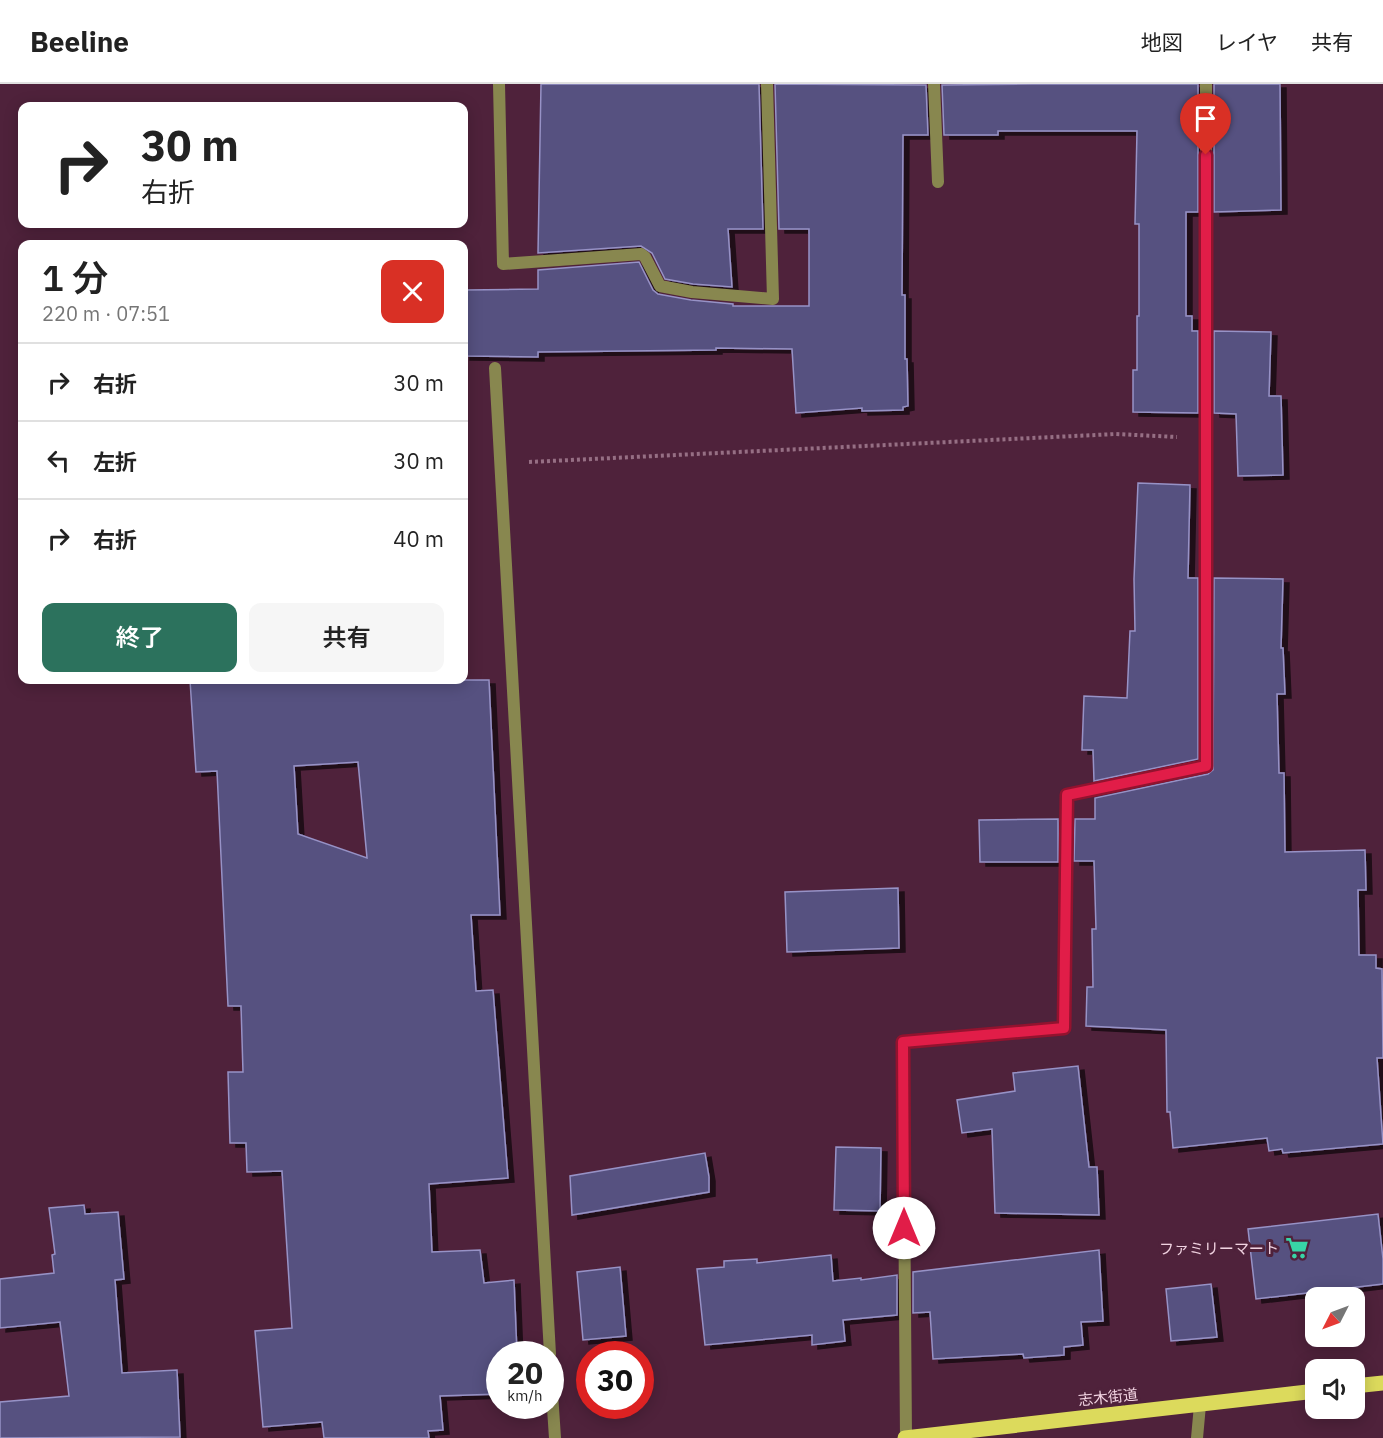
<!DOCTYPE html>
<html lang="ja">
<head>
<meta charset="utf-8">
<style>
  :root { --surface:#fff; --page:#f6f6f6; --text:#222; --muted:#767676; --line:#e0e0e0; --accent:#2c725d }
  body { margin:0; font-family:"IBM Plex Sans","Noto Sans JP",sans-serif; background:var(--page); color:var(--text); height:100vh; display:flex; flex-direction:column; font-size:22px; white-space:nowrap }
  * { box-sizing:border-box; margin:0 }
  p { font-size:20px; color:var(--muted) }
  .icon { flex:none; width:33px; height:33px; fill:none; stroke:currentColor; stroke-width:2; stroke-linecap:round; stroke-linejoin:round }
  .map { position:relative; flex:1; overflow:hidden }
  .details { position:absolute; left:18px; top:156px; width:450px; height:444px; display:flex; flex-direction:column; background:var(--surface); border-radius:12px; box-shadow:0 3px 15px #0003 }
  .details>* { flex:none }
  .top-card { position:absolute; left:18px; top:18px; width:450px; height:126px; border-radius:12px; box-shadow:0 3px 15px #0003; background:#fff; color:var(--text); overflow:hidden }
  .needle { width:39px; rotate:228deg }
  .tools { position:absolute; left:1305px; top:1203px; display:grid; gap:12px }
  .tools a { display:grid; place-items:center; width:60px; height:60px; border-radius:12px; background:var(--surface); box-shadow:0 3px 15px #0003; font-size:30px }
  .speed { position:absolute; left:486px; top:1257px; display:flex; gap:12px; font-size:30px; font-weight:700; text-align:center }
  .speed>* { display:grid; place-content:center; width:78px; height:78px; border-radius:50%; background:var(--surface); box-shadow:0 3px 15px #0003; line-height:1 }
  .speed small { font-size:15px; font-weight:400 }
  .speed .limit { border:9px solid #d22; background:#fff; color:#111 }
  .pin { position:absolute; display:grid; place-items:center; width:51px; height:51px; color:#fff; margin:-62px -26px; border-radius:50% 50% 50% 0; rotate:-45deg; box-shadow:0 0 6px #0007 }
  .pin .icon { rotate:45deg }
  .me { position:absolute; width:66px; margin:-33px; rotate:0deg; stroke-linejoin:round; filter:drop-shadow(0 0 4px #0008) }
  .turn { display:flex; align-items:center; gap:21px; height:126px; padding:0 24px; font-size:27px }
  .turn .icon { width:78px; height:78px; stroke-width:2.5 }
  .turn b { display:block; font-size:42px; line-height:51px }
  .round { display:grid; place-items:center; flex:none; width:63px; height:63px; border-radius:12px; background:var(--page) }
  .overview { display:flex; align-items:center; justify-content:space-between; height:102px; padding:0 24px }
  h1 { font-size:36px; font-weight:600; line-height:45px }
  .button { display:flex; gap:12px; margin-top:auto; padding:12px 24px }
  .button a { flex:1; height:69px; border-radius:12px; background:var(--accent); color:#fff; font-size:24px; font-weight:600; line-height:69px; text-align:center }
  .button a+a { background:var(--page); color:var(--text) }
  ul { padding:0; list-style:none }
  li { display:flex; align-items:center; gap:18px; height:78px; padding:0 24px; border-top:2px solid var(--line) }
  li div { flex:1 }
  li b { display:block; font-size:22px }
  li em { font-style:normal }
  header { display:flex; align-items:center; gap:36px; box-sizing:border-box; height:84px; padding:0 30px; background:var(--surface); border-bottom:2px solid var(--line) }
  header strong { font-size:28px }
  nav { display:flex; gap:33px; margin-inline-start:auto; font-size:21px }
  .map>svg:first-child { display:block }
  .building { fill:#565180; stroke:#9792c6; stroke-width:1.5; fill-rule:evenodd; filter:url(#shadow) }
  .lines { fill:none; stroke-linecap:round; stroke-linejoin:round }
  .path { stroke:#966f84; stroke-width:4; stroke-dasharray:3 3; stroke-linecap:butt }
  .lane { stroke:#88874f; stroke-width:12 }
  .street { stroke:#88874f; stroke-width:12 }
  .primary { stroke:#dcda5c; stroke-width:15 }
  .route-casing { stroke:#92132f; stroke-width:15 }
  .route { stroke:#e11d48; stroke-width:10 }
  .labels { text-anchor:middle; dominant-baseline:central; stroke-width:6; stroke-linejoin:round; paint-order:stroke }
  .poi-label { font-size:15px; fill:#f1d3e1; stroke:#4f223b; text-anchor:end }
  .street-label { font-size:15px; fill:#f1d3e1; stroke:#4f223b }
</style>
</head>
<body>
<header>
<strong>Beeline</strong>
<nav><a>地図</a><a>レイヤ</a><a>共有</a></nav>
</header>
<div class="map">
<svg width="1383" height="1354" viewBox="0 0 1383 1354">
  <defs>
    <filter id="shadow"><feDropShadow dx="6" dy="4" stdDeviation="0" flood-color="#0009"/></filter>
  </defs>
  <rect width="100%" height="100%" fill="#4f223b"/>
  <!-- building -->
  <path class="building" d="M541,0H759L763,145H728L732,203L693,200L665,195L652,169L641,162L538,169Z
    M775,0L926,1L928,51H903L902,211H905V275H907L908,322L903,323V326L862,327V324L796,329L792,265L716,264V266L538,268V273L464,272V206L538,205V186L639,178L653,206L658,210L691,216L733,220V222H809V145H779Z
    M1033,0H1198V128H1186V232H1192V247H1198V329L1133,328V286H1137V232H1139V140H1135L1137,47H998V51H944L942,1Z
    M1214,0H1280L1281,126L1214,128Z
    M1214,247L1271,248L1269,312H1281L1283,391L1238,392L1236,330L1214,329Z
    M1138,399L1190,401L1188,494H1198V675L1094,697L1093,666H1082L1084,612L1127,614L1130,547H1135L1134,495Z
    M1214,494L1283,495L1281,564H1283L1285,610H1277L1279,689H1284L1285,768L1365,766L1366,806H1358L1359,871H1376V884L1382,885L1383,974H1377L1383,1060L1283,1069L1282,1065L1269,1067L1267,1054L1173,1064L1170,1028H1167L1166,946L1086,942L1087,903H1093L1092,845H1096L1094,777H1074L1075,735H1095V714L1208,690L1213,686Z
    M190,596H489L500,831H471L476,907L493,906L508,1094L429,1100L432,1168L480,1166L484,1199L514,1196L517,1270H500V1310L440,1312L443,1346L428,1347L429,1354H324L322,1338L263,1343L255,1247L292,1244L282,1087L247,1088L246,1059H230L228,988H243L241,922H228L217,687L196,688ZM358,678L367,774L298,750L294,682Z
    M1058,735V778H980L979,736Z
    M898,804L899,864L787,868L785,808Z
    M1078,982L1089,1083H1097L1099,1131L995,1129L992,1045L962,1049L957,1016L1015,1007L1013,989Z
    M836,1063L881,1064L880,1127L834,1126Z
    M705,1069L709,1093V1108L572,1131L570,1092Z
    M84,1121L85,1130L118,1128L124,1195L115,1196L122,1289L177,1286L180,1353L0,1354V1318L69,1312L60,1238L0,1244V1195L54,1189L52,1171L55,1170L49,1124Z
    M1378,1130L1383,1175V1200L1256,1215L1248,1145Z
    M1099,1166L1103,1237L1081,1238L1083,1261L1064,1263V1271L1024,1274L1023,1270L933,1275L930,1228L913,1229V1188Z
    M831,1171L833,1197L861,1194V1196L897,1191V1231L843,1236L845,1257L812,1261V1251L705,1261L697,1185L724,1183V1177L757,1175V1179Z
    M620,1183L626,1252L583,1256L577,1188Z
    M1211,1200L1217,1253L1171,1257L1166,1205Z"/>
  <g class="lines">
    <!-- path -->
    <path class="path" d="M529,378L1116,350L1177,353"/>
    <!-- lane -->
    <path class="lane" d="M934,0L938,98"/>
    <!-- street -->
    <path class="street" d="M499,0L503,180L641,170L645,173L660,202L692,208L773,215L767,0
      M495,284L550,1270
      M550,1279L555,1354
      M906,1354L903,958L1064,944L1067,711L1206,682V0
      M1197,1354L1200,1321"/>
    <!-- primary -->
    <path class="primary" d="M1354,1302L1383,1299
      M905,1354L1316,1307"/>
  </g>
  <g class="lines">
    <!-- route casing -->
    <g class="route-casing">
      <path id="route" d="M904,1144L903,958L1064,944L1067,711L1206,682V71"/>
    </g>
    <!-- route -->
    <use href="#route" class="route"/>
  </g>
  <!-- icons -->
  <defs>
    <g id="supermarket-bare" transform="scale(1.8)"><path d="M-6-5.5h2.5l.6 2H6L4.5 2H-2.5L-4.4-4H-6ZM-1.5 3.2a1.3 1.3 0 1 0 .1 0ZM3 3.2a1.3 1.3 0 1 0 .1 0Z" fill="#38d4a6" stroke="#4f223b" stroke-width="2.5" paint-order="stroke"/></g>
  </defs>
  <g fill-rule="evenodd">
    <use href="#supermarket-bare" x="1297" y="1164"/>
  </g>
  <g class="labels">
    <!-- poi labels -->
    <g class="poi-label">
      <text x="1279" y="1164">ファミリーマート</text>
    </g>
    <!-- street labels -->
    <g class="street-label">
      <text transform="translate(1108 1313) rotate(-6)">志木街道</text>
    </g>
  </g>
</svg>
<div class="tools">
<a><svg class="needle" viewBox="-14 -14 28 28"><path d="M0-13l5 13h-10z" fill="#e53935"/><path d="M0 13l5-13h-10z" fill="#767676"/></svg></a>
<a><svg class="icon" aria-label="sound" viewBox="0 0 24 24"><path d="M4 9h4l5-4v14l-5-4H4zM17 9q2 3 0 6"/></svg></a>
</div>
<div class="speed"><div>20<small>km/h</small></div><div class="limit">30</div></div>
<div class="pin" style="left:1206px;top:71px;background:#d93025"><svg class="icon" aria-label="arrive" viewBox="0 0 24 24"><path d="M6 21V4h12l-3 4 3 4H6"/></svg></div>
<svg class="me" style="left:904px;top:1144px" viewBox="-20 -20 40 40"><circle r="19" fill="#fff"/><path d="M0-13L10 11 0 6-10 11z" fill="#e11d48"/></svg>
<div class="top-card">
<div class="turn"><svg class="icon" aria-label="right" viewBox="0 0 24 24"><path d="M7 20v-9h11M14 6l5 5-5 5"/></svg><div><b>30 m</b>右折</div></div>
</div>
<section class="details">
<div class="overview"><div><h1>1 分</h1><p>220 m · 07:51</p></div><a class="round" style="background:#d93025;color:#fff"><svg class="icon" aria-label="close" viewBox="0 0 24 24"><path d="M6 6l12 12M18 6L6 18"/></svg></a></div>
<ul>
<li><svg class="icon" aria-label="right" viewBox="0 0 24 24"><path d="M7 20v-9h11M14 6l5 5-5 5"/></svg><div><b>右折</b></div><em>30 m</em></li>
<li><svg class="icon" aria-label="left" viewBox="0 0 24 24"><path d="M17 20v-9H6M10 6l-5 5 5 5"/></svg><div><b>左折</b></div><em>30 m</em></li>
<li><svg class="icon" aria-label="right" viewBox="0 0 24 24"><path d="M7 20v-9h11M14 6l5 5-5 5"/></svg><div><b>右折</b></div><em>40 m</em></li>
</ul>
<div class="button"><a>終了</a><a>共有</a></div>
</section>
</div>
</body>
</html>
